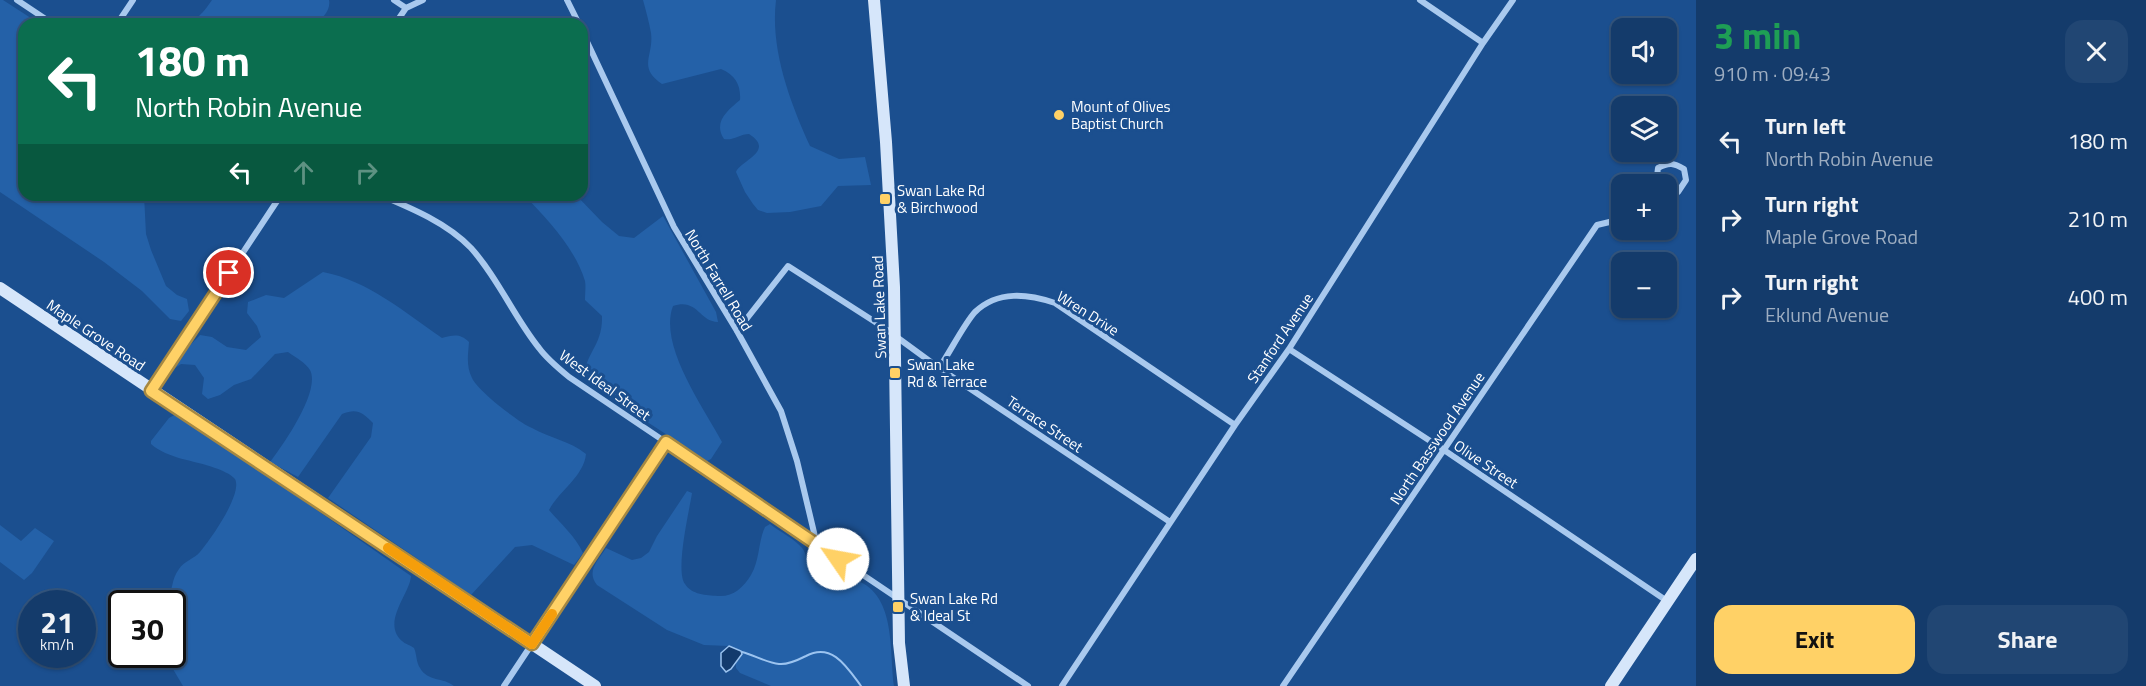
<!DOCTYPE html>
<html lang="en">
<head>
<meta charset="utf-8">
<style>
  :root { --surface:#143b6b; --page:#214673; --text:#f1f3f6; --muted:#9dadc1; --line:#33557e; --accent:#ffd166 }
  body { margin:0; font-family:"Titillium Web",sans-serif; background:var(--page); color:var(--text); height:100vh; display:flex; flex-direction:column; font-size:22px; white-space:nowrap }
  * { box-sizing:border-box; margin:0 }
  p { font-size:20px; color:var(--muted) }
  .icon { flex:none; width:33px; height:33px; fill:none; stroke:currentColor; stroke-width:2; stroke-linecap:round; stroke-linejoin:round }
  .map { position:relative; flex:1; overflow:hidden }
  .details { display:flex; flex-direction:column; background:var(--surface); width:450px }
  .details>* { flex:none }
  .banner { position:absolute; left:18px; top:18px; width:570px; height:183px; border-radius:18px; box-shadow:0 2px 4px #0004,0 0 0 2px var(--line); background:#0b6e4f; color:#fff; overflow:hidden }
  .fabs { position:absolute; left:1611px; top:18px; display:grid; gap:12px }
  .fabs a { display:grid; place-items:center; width:66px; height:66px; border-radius:12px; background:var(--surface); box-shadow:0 2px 4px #0004,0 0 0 2px var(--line); font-size:30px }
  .speed { position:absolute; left:18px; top:590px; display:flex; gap:12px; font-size:30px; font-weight:700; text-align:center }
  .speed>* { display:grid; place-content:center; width:78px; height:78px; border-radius:50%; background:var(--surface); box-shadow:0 2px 4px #0004,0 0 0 2px var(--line); line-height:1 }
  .speed small { font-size:15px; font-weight:400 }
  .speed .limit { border:3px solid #111; border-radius:9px; background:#fff; color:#111 }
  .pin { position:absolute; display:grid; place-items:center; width:51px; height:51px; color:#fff; margin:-26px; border:3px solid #fff; border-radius:50%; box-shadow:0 2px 6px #0007 }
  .me { position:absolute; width:66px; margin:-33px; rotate:303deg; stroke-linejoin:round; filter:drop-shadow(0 0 4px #0008) }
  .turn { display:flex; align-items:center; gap:21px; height:126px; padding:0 18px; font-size:27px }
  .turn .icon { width:78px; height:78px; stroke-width:2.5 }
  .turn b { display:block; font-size:42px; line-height:51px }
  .lanes { display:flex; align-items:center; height:57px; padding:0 18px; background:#0003; justify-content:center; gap:30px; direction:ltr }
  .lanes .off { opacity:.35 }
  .round { display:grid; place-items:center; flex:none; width:63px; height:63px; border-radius:18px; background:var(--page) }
  .head { display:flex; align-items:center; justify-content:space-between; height:102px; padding:0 18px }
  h1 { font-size:36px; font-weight:700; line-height:45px; color:#1e9e55 }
  .button { display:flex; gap:12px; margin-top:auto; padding:12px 18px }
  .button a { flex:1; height:69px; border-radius:18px; background:var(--accent); color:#111; font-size:24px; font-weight:700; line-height:69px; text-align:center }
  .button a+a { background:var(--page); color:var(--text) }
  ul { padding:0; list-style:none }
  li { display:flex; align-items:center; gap:18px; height:78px; padding:0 18px }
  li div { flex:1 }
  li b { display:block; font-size:22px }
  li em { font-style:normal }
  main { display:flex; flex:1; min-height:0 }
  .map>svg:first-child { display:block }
  .green { fill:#2461a8 }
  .water { fill:#123a6d; stroke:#9cc4f0; stroke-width:1.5 }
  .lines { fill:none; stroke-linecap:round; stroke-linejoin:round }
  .stream { stroke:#9cc4f0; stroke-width:2 }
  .street { stroke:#a9c9ee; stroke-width:6 }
  .secondary { stroke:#d6e6fa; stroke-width:12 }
  .route-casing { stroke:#a68842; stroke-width:15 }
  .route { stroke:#ffd166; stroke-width:10 }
  .slow { stroke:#f59e0b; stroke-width:10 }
  .poi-dot { fill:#ffd166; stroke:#1b4f8f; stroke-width:2 }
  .labels { text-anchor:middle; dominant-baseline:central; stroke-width:6; stroke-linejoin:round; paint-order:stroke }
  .poi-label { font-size:15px; fill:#fff; stroke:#1b4f8f; text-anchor:start }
  .street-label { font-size:15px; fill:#fff; stroke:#1b4f8f }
</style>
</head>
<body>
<main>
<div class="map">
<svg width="1696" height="686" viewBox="0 0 1696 686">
  <rect width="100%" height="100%" fill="#1b4f8f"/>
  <!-- green -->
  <path class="green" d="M0,0H3L40,24H24V195H144L146,234L151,250L166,286L177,295L187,299L189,311L181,321L170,319L142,291L104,262L0,192Z
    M212,0H329C331,10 323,17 317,24H227L220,20L211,24H155L158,18C168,16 172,19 182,21C196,24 205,10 212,0Z
    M643,0H776C770,49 790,102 810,146L839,159L865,157L871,185L838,186L821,206L790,212L767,213L758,210L753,204L745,192L736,172C740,161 776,151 749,134C740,134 733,141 724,139C713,122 727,111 740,100C741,86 736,75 721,69L662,84C637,67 654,56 651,33C649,22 646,11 643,0Z
    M524,195H576L602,222L619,236L634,238L663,216L716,312L718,322C699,322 698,298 673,306C658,345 704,408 722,442L711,459L707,461L606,395L584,379C584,354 603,346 602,316L585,300C585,294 586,286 585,281C575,248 547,219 524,195Z
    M323,272C369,281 404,312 442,338C453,335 460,333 469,342C468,355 466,366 472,378C478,391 518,422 532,428C550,438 570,441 586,454C584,476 559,491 549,510C561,524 575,536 583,553L574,565L532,545L515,547L471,595L328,498L371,437L373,423C362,412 357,408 342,414L298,477L270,462C283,445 321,391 310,370C306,363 295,357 288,352L275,354L251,379L234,385L220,395L208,399L202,394L204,378L195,365L181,364L175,368L171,365L200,335L212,337L227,347L246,350L261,337L257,326L247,313L248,302L266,295L284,298Z
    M178,413L411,576C410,594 381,622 402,641C405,644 410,645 414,648C417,655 416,662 420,668C428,682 443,677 454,686H183L164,654H172V603H166C173,592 171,579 179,569C184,561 194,559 200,552C210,540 243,494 235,479C231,474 221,470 215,468C194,460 168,459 151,444V441L169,418Z
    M687,491L692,493C689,512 675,571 685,584C692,595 706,595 718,596C733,597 743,588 751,575C760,560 758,542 765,527L770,524C780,532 795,539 803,549C808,558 809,571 817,578C829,588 840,575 852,579C897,591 889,650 894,686H771L740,673L736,668V663L741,657V651L729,646L704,645L667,630L597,585C586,571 598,561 606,548L632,560L641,558L649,552L657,536Z
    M0,525L21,541L35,528L54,541L32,573L24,580L0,562Z"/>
  <!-- water -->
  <path class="water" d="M729,646L741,651L742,654L731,669L726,672L721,666V653Z"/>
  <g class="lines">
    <!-- stream -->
    <path class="stream" d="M742,652C754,655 767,663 779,664C787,665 798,660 806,656C832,642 847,667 861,686"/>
    <!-- street -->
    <path class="street" d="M17,0L53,24
      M394,0L406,8
      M567,0L579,24
      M1420,0L1483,43
      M117,24L133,0
      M395,24L406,8L423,0
      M582,31L674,227L737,331L781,411L797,461L817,545
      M1656,184L1658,168C1669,162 1674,163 1684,169L1686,180L1678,192H1666
      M380,195C411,208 447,223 471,248C498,278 514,317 539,348C547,359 558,368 569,377L1028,686
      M737,331L788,266L883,327L939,368L1170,522
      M1289,349L1444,450L1667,601
      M939,368C949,354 964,324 975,312C998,290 1028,294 1055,303L1235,425
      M152,390L281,195
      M504,686L666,442
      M1062,686L1235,425L1289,349L1483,43L1513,0
      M1283,686L1597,225L1622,219"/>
    <!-- secondary -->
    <path class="secondary" d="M874,0L886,142L894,287L899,643L904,686
      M0,288L595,686
      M1611,686L1696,559"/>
  </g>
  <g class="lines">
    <!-- route casing -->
    <g class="route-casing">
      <path id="route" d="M229,273L151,391L532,644L666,442L838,559"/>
    </g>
    <!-- route -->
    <use href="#route" class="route"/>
    <!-- slow -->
    <path class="slow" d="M388,548L532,644L552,614"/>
  </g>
  <!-- markers -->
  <g class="poi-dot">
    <circle cx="1059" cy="115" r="6"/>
    <rect x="879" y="193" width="12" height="12" rx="3"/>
    <rect x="889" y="367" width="12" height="12" rx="3"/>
    <rect x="892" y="601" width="12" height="12" rx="3"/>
  </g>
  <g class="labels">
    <!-- poi labels -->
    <g class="poi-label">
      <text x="1071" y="106">Mount of Olives<tspan x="1071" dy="17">Baptist Church</tspan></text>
      <text x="897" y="190">Swan Lake Rd<tspan x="897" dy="17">&amp; Birchwood</tspan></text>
      <text x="907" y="364">Swan Lake<tspan x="907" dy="17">Rd &amp; Terrace</tspan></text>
      <text x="910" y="598">Swan Lake Rd<tspan x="910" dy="17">&amp; Ideal St</tspan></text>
    </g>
    <!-- street labels -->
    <g class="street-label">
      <text transform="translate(719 280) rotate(59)">North Farrell Road</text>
      <text transform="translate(879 307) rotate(-92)">Swan Lake Road</text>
      <text transform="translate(1088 313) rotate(32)">Wren Drive</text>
      <text transform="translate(96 335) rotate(34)">Maple Grove Road</text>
      <text transform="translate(1280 338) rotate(-56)">Stanford Avenue</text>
      <text transform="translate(605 385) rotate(36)">West Ideal Street</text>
      <text transform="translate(1045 424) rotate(34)">Terrace Street</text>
      <text transform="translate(1437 438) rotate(-56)">North Basswood Avenue</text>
      <text transform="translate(1486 464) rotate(34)">Olive Street</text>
    </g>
  </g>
</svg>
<div class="fabs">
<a><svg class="icon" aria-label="sound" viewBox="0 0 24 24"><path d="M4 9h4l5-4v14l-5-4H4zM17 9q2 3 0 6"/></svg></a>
<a><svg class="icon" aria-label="layers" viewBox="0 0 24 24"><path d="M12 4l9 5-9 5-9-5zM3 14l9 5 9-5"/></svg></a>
<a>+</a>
<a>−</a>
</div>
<div class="speed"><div>21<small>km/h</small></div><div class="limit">30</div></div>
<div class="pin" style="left:229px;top:273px;background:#d93025"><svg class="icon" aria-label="arrive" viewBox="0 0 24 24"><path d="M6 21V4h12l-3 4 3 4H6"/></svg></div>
<svg class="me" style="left:838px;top:559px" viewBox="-20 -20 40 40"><circle r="19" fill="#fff"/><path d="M0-13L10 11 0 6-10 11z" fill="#ffd166"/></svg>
<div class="banner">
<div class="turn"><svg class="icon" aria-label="left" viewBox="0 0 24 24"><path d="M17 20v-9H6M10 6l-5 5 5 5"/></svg><div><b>180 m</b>North Robin Avenue</div></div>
<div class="lanes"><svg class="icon" aria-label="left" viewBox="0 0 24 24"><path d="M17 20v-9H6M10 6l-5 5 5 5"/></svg><svg class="icon off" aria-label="ahead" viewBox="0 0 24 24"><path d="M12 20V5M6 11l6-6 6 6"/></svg><svg class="icon off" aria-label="right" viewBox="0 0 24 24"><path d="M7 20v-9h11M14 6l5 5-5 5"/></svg></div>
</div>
</div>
<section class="details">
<div class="head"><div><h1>3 min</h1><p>910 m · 09:43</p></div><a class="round"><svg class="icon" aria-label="close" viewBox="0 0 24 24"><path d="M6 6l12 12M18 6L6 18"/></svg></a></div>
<ul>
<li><svg class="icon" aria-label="left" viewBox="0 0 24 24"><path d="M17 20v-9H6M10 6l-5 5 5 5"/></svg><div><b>Turn left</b><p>North Robin Avenue</p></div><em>180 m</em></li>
<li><svg class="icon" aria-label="right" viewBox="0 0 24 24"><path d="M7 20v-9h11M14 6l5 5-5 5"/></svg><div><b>Turn right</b><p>Maple Grove Road</p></div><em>210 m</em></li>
<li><svg class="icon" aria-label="right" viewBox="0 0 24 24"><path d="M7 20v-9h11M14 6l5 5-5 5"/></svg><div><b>Turn right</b><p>Eklund Avenue</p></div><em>400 m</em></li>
</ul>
<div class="button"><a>Exit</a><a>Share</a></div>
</section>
</main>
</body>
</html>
